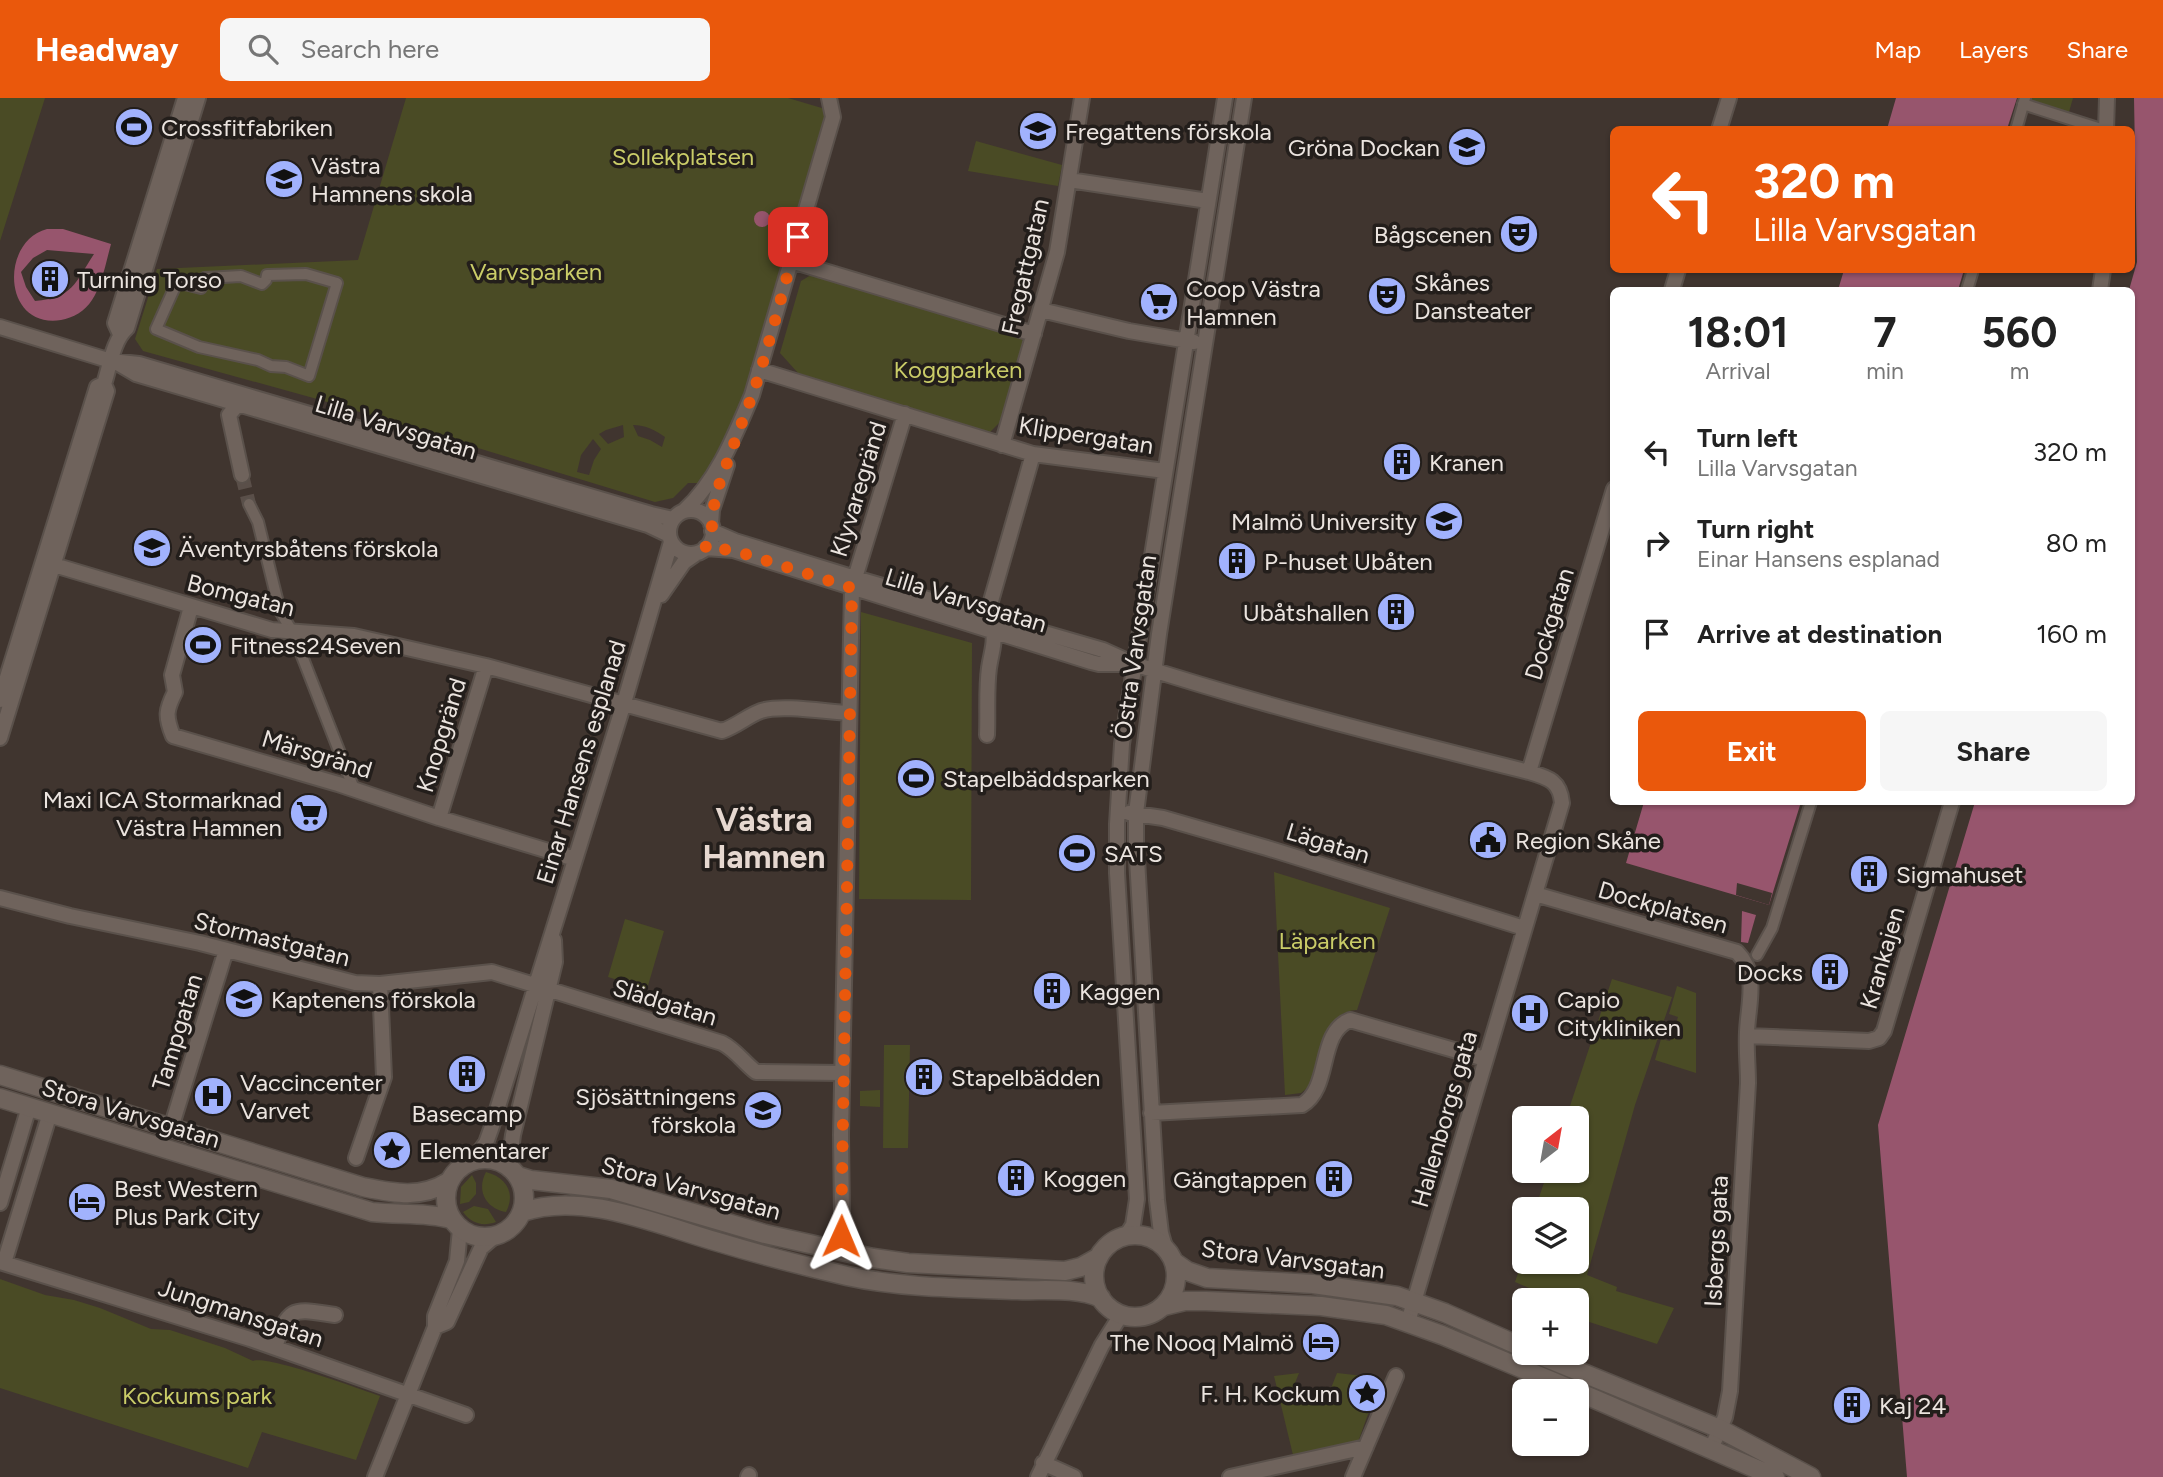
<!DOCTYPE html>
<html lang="en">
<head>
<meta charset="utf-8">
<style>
  :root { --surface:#fff; --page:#f6f6f6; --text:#222; --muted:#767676; --accent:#ea580c }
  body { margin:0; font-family:Figtree,sans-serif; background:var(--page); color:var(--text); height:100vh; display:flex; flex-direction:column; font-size:26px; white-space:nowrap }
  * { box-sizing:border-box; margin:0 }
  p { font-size:23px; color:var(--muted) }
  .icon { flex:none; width:38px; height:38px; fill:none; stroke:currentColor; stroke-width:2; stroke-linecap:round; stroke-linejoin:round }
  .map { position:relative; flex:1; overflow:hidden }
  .side { position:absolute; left:1610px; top:189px; width:525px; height:518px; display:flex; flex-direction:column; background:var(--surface); border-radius:10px; box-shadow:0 2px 5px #0004 }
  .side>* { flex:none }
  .top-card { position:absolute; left:1610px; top:28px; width:525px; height:147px; border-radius:10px; box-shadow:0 2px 5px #0004; background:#ea580c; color:#fff; overflow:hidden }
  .needle { width:46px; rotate:31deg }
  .buttons { position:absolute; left:1512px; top:1008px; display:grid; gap:14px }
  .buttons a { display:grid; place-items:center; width:77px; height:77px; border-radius:10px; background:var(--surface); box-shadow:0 2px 5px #0004; font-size:35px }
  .pin { position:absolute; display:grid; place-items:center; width:60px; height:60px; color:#fff; margin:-30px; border-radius:14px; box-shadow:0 4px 10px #0006 }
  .me { position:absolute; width:77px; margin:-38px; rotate:1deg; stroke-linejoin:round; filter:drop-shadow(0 0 5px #0008) }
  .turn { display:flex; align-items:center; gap:24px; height:147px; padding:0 28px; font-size:32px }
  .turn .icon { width:91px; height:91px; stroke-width:2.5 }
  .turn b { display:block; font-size:49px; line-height:60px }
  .eta { display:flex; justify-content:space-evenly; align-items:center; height:119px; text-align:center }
  .eta b { font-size:42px; font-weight:700; line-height:49px }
  .action { display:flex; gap:14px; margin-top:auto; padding:14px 28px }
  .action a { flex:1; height:80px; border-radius:10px; background:var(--accent); color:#fff; font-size:28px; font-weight:700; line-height:80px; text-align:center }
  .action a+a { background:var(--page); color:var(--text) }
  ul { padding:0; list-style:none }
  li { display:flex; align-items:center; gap:21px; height:91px; padding:0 28px }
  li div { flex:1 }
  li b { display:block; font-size:26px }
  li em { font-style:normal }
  header { display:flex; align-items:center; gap:42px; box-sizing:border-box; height:98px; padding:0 35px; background:var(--accent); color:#fff }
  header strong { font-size:33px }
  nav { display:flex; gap:38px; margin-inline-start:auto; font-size:24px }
  .search { width:490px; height:63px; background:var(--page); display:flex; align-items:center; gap:18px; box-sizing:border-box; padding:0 24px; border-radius:10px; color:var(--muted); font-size:26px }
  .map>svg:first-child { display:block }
  .green { fill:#4a4b25; fill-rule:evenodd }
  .water { fill:#97556d; fill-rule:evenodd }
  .pier { fill:#40352f }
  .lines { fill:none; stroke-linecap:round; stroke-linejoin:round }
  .minor-tunnel { stroke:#5a4f49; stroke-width:14; stroke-dasharray:14 7; stroke-linecap:butt }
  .pedestrian-casing { stroke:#5a514b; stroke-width:14 }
  .minor-casing { stroke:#5a514b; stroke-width:18 }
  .tertiary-casing { stroke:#5a514b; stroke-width:21 }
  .pedestrian { stroke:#6f635c; stroke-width:10 }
  .minor { stroke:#6f635c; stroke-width:14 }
  .tertiary { stroke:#6f635c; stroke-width:18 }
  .route { stroke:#ea580c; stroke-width:12; stroke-dasharray:0 21.6 }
  .labels { text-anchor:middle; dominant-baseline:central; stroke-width:7; stroke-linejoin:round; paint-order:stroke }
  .poi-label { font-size:24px; fill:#ebe4df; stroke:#231e1b; text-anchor:start }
  .park-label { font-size:24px; fill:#cacc68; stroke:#231e1b }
  .street-label { font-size:24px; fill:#ebe4df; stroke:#231e1b }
  .district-label { font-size:32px; font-weight:bold; fill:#e6d8d0; stroke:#231e1b }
</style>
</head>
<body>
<header>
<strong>Headway</strong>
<div class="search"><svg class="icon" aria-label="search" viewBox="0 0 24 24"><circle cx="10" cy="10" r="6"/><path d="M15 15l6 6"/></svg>Search here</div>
<nav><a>Map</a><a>Layers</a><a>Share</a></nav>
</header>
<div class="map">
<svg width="2163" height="1379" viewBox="0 0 2163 1379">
  <rect width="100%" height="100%" fill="#40352f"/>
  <!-- green -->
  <path class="green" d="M0,0H45L0,143Z
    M406,0H788L825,11V21L741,311L715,362L699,385H688L673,400L655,404L317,301L143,253L135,241L157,171L358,162ZM623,327L624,339L608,346L599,336L606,332ZM633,327C646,327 655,332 665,339L662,349L650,342L638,338ZM593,341L601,351L594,362L589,377L577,374L581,357Z
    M2023,0H2073L2069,14Z
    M976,43L1062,67L1058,88L968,73Z
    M816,174L1016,234L1026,247L1002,322L989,335L798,275L780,255L801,183Z
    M861,514L972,545L971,802L859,801Z
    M1274,774L1390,810L1357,912C1325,912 1319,961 1313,985L1301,995L1285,997Z
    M625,821L664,833L647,891L608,879Z
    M1612,881L1672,899L1635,1007L1587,1177L1617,1189L1616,1193L1674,1210L1657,1246L1577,1220V1202H1557L1515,1184L1524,1158V1164H1577V1111H1535L1548,1073H1577V1020H1566Z
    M1677,888L1696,895V975L1655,962L1661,941L1670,943L1678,919L1669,916Z
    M884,947H910L908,1050H883Z
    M880,992V1009L860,1008V993Z
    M486,1074C506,1079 516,1095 506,1114C486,1110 476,1093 486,1074Z
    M472,1077L476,1085V1096L469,1104L460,1106L461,1089Z
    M474,1108L488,1111L496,1124C482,1129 471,1125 463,1114Z
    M0,1181L45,1197L74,1202L100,1210L151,1231L170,1232L225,1250L253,1263C268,1257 359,1291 380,1298L356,1362L262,1334L248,1370L0,1290Z
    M1299,1275L1291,1295L1324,1308L1337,1275L1381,1280L1358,1344L1293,1357L1274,1278Z"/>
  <!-- water -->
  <path class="water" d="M1896,0H2017L2007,31H1887Z
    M2134,0H2163V1379H1907L1878,1027L1975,704H2132V192H2129L2137,164Z
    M754 121a8 8 0 1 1 16 0a8 8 0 1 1-16 0Z
    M47,131H63L111,146C106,164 102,187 92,202C85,213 73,220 61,222C2,231 0,143 47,131ZM47,152L94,156C75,185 73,200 35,203L26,189L21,174L33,160Z
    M1844,172H1964L1958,192H1838Z
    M1644,704H1801L1769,807L1626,765Z
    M1742,813L1756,817L1748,845L1741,844Z"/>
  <!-- pier -->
  <path class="pier" d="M1737,785L1772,795L1769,807L1736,797Z"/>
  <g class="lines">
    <!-- minor-tunnel -->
    <path class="minor-tunnel" d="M242,377L249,406"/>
    <!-- pedestrian casing -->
    <g class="pedestrian-casing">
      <path id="pedestrian" d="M2023,6L2104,32
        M2016,32L2025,0
        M306,176L337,185L309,278L286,269L271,268L258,262L199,249L156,231L177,184L201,190L205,180L241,178L262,186L266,182L267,177Z
        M1967,192L1973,172
        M249,406L258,424L280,513L293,535L354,691
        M1757,857L1772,830L1811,704"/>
    </g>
    <!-- minor casing -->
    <g class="minor-casing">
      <path id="minor" d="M1719,32L1729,0
        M2106,32L2107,0
        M1069,82L1208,103
        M791,163L1034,236
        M1672,192L1678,172
        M2100,192L2103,172
        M1041,212L1129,233L1194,244
        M0,229L111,263L139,266L651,416L673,421
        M120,236L115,225L185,0
        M119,266L136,276L648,427L669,437
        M759,272L1033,356L1165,373
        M238,306L229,317L242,377
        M1002,347L1057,154L1082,0
        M669 434a22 22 0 1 1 44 0a22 22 0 1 1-44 0Z
        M684,413C717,383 735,337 752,297L833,19L829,0
        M711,426L712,412L727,367
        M705,450L733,452L1091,564L1099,566H1134L1103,552L855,480L735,443L712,433
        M54,467L272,532L354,538L486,568L722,633C737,628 747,618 761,613C781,606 827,614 849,615
        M855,480L905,316
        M661,497L684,464L697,455
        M191,509L172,577L175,594C166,612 165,618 173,638L338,686L439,720L575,761
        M1134,566C1264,608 1397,641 1529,674C1549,680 1560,683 1562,705L1408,1224
        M0,602L97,289L104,286
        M987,637C988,615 986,592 989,570C993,544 998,544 987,517L1033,356
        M0,640L107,293L104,286C110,268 113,242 127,230L198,0
        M1529,674L1614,391
        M1129,715L1163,720L1267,750L1524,830
        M439,720L486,568
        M1535,796L1737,854C1759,876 1748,906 1747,934C1746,951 1748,968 1748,985L1730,1293L1725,1319L1711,1351
        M0,800L70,818L200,845L355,885L380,886L492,874L722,945C736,952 744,965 756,974L842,975
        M1747,938L1869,943L1879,940L1884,933L1952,704
        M1151,1015L1302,1007C1332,989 1317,935 1350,922L1485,961
        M171,1030L226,852
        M356,1060L384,979L380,886
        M474,1061L486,1045L491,1031L624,605L671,444
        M511,1070L510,1060L513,1037L555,864L554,842
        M0,1105L29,1009
        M1126,1138L1133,1127L1137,1101L1117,775V726L1122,646L1225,0
        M1165,1149L1161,1135L1157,1102L1136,744V715L1159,536L1244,0
        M837,1153L842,1119L841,1037L852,490
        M0,1164L250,1241L466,1317
        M4,1165L50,1015
        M435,1229L447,1224L481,1150L495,1138
        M275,1249C289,1207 293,1211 335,1217
        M1043,1365L1074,1379
        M375,1379L435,1229V1218L457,1163L460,1131
        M748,1379L749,1377
        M1038,1379L1102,1247L1121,1217
        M1230,1379L1366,1349
        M1353,1379L1396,1278"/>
    </g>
    <!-- tertiary casing -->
    <g class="tertiary-casing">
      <path id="tertiary" d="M0,977L363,1089C393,1095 421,1101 448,1084
        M0,1000L372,1114C399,1117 426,1114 451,1121
        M446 1100a39 39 0 1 1 78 0a39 39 0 1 1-78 0Z
        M518,1078L531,1082L611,1091L765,1136L873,1160L908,1165L1065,1173L1081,1169L1099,1159
        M522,1114C584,1093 658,1127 718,1144C761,1157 804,1168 847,1178C902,1190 961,1190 1017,1192C1045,1193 1075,1189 1101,1200
        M1094 1178a41 41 0 1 1 82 0a41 41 0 1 1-82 0Z
        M1174,1164L1187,1173L1207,1180L1313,1186L1397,1198L1445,1215L1524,1250
        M1164,1208L1185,1203H1206L1321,1208L1386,1217L1442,1237L1597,1302L1775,1379
        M1534,1255L1720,1331L1811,1379"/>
    </g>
    <!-- pedestrian -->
    <use href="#pedestrian" class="pedestrian"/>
    <!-- minor -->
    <use href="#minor" class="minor"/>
    <!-- tertiary -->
    <use href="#tertiary" class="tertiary"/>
  </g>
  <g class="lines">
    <!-- route -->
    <path class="route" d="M798,139C783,191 770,246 752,298C740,330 728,361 717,393C711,413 715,435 705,450L733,452L852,490L841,1138"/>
  </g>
  <!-- icons -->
  <defs>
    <g id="stadium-disc" transform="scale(2.0125)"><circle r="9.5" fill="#a1b2fd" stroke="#231e1b"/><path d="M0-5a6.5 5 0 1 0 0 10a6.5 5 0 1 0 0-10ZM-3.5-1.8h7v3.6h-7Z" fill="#111"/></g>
    <g id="school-disc" transform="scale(2.0125)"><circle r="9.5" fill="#a1b2fd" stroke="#231e1b"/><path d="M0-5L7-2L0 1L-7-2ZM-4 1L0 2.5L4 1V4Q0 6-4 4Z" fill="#111"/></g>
    <g id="theatre-disc" transform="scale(2.0125)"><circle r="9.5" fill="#a1b2fd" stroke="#231e1b"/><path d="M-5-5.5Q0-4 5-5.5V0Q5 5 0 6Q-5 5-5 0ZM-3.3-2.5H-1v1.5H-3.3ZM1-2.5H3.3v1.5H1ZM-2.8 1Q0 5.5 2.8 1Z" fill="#111"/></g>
    <g id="building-disc" transform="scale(2.0125)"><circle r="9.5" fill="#a1b2fd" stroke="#231e1b"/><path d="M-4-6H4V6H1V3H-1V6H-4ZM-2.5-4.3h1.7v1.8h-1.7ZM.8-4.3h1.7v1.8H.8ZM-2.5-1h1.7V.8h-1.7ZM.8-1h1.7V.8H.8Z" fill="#111"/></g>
    <g id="supermarket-disc" transform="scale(2.0125)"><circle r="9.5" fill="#a1b2fd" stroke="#231e1b"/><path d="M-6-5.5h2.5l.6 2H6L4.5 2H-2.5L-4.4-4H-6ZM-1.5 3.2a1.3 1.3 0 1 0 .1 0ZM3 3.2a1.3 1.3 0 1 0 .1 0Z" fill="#111"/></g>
    <g id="university-disc" transform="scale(2.0125)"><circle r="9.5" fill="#a1b2fd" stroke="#231e1b"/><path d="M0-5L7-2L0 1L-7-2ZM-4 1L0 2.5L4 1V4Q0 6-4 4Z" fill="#111"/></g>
    <g id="civic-disc" transform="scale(2.0125)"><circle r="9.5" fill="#a1b2fd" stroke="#231e1b"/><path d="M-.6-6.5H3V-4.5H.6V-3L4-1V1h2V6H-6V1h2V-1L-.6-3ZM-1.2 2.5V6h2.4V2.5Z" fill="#111"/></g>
    <g id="hospital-disc" transform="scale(2.0125)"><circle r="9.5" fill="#a1b2fd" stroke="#231e1b"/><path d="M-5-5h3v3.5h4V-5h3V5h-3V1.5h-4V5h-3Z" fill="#111"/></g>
    <g id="sight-disc" transform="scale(2.0125)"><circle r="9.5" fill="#a1b2fd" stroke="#231e1b"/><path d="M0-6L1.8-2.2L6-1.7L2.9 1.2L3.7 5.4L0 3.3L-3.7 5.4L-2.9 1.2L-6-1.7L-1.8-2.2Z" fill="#111"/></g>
    <g id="hotel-disc" transform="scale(2.0125)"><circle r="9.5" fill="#a1b2fd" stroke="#231e1b"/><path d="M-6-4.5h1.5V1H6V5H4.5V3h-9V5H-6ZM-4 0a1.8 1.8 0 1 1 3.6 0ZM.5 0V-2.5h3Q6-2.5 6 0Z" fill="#111"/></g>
  </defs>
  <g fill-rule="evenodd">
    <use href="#stadium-disc" x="134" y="29"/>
    <use href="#school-disc" x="1038" y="33"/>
    <use href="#school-disc" x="1467" y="49"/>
    <use href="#school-disc" x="284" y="81"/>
    <use href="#theatre-disc" x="1519" y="136"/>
    <use href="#building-disc" x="50" y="181"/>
    <use href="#theatre-disc" x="1387" y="198"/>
    <use href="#supermarket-disc" x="1159" y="204"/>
    <use href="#building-disc" x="1402" y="364"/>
    <use href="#university-disc" x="1444" y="423"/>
    <use href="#school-disc" x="152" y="450"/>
    <use href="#building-disc" x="1237" y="463"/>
    <use href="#building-disc" x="1396" y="514"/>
    <use href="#stadium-disc" x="203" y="547"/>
    <use href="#stadium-disc" x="916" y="680"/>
    <use href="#supermarket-disc" x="309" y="715"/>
    <use href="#civic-disc" x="1488" y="742"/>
    <use href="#stadium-disc" x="1077" y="755"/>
    <use href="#building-disc" x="1869" y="776"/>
    <use href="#building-disc" x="1830" y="874"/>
    <use href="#building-disc" x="1052" y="893"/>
    <use href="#school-disc" x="244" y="901"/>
    <use href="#hospital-disc" x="1530" y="915"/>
    <use href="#building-disc" x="467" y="976"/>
    <use href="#building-disc" x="924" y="979"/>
    <use href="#hospital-disc" x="213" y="998"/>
    <use href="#school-disc" x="763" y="1012"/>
    <use href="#sight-disc" x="392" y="1052"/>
    <use href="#building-disc" x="1016" y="1080"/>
    <use href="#building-disc" x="1334" y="1081"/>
    <use href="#hotel-disc" x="87" y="1104"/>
    <use href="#hotel-disc" x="1321" y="1244"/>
    <use href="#sight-disc" x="1367" y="1295"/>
    <use href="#building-disc" x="1852" y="1307"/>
  </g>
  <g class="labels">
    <!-- poi labels -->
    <g class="poi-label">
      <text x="161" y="29">Crossfitfabriken</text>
      <text x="1065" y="33">Fregattens förskola</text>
      <text x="1440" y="49" text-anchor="end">Gröna Dockan</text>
      <text x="311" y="67">Västra<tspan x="311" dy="28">Hamnens skola</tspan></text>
      <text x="1492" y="136" text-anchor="end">Bågscenen</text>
      <text x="77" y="181">Turning Torso</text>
      <text x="1414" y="184">Skånes<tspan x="1414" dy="28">Dansteater</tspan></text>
      <text x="1186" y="190">Coop Västra<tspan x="1186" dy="28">Hamnen</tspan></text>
      <text x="1429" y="364">Kranen</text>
      <text x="1417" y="423" text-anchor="end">Malmö University</text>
      <text x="179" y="450">Äventyrsbåtens förskola</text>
      <text x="1264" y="463">P-huset Ubåten</text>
      <text x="1369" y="514" text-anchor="end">Ubåtshallen</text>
      <text x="230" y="547">Fitness24Seven</text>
      <text x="943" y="680">Stapelbäddsparken</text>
      <text x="282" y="701" text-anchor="end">Maxi ICA Stormarknad<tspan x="282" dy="28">Västra Hamnen</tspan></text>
      <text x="1515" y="742">Region Skåne</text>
      <text x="1104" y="755">SATS</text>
      <text x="1896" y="776">Sigmahuset</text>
      <text x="1803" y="874" text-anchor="end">Docks</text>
      <text x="1079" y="893">Kaggen</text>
      <text x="271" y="901">Kaptenens förskola</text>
      <text x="1557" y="901">Capio<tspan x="1557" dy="28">Citykliniken</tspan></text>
      <text x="951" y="979">Stapelbädden</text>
      <text x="240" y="984">Vaccincenter<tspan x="240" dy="28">Varvet</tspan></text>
      <text x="736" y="998" text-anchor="end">Sjösättningens<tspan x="736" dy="28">förskola</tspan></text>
      <text x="467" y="1015" text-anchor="middle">Basecamp</text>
      <text x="419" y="1052">Elementarer</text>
      <text x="1043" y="1080">Koggen</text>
      <text x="1307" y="1081" text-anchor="end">Gängtappen</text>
      <text x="114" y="1090">Best Western<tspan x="114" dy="28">Plus Park City</tspan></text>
      <text x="1294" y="1244" text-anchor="end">The Nooq Malmö</text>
      <text x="1340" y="1295" text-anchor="end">F. H. Kockum</text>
      <text x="1879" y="1307">Kaj 24</text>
    </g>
    <!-- park labels -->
    <g class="park-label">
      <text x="683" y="58">Sollekplatsen</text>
      <text x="536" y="173">Varvsparken</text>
      <text x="958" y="271">Koggparken</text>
      <text x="1327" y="842">Läparken</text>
      <text x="197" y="1297">Kockums park</text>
    </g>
    <!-- street labels -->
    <g class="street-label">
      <text transform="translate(1025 169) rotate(-77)">Fregattgatan</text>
      <text transform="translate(396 329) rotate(17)">Lilla Varvsgatan</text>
      <text transform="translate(1086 337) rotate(9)">Klippergatan</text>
      <text transform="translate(858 391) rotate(-73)">Klyvaregränd</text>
      <text transform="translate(241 497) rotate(14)">Bomgatan</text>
      <text transform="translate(966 502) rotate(17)">Lilla Varvsgatan</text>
      <text transform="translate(1549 526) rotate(-73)">Dockgatan</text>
      <text transform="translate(1135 549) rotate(-82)">Östra Varvsgatan</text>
      <text transform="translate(441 637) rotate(-73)">Knopgränd</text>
      <text transform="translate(317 656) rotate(17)">Märsgränd</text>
      <text transform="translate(581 664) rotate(-73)">Einar Hansens esplanad</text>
      <text transform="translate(1328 745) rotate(17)">Lägatan</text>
      <text transform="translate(1663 809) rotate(16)">Dockplatsen</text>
      <text transform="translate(272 841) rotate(14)">Stormastgatan</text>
      <text transform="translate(1882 860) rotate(-74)">Krankajen</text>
      <text transform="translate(665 904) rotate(17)">Slädgatan</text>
      <text transform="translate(177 934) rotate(-73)">Tampgatan</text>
      <text transform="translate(131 1015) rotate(17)">Stora Varvsgatan</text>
      <text transform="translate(1444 1021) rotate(-74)">Hallenborgs gata</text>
      <text transform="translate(691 1090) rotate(15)">Stora Varvsgatan</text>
      <text transform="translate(1716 1143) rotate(-87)">Isbergs gata</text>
      <text transform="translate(1293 1161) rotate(7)">Stora Varvsgatan</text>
      <text transform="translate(241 1215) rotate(18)">Jungmansgatan</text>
    </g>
    <!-- district labels -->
    <g class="district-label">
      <text x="764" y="722">Västra<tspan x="764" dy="37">Hamnen</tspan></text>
    </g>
  </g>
</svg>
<div class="buttons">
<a><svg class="needle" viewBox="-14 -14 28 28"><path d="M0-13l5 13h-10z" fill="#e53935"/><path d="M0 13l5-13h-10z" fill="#767676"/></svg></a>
<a><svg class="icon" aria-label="layers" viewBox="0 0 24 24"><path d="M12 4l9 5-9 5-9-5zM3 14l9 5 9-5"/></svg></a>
<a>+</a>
<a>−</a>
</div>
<div class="pin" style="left:798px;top:139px;background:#d93025"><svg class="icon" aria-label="arrive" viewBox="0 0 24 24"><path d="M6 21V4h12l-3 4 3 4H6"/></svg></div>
<svg class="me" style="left:841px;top:1138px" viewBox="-20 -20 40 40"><path d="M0-17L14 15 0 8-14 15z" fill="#ea580c" stroke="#fff" stroke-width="4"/></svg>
<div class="top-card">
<div class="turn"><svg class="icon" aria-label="left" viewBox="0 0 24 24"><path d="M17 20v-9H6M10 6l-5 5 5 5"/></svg><div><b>320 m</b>Lilla Varvsgatan</div></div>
</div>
<section class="side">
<div class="eta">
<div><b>18:01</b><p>Arrival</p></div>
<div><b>7</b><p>min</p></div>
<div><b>560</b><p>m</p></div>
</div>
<ul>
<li><svg class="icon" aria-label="left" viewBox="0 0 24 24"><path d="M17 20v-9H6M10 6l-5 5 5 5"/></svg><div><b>Turn left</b><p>Lilla Varvsgatan</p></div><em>320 m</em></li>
<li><svg class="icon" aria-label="right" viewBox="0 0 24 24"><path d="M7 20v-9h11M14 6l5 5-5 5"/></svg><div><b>Turn right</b><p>Einar Hansens esplanad</p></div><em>80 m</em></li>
<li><svg class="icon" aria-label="arrive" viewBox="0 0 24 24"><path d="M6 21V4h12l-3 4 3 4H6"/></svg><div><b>Arrive at destination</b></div><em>160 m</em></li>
</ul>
<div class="action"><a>Exit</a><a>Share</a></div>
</section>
</div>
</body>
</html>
